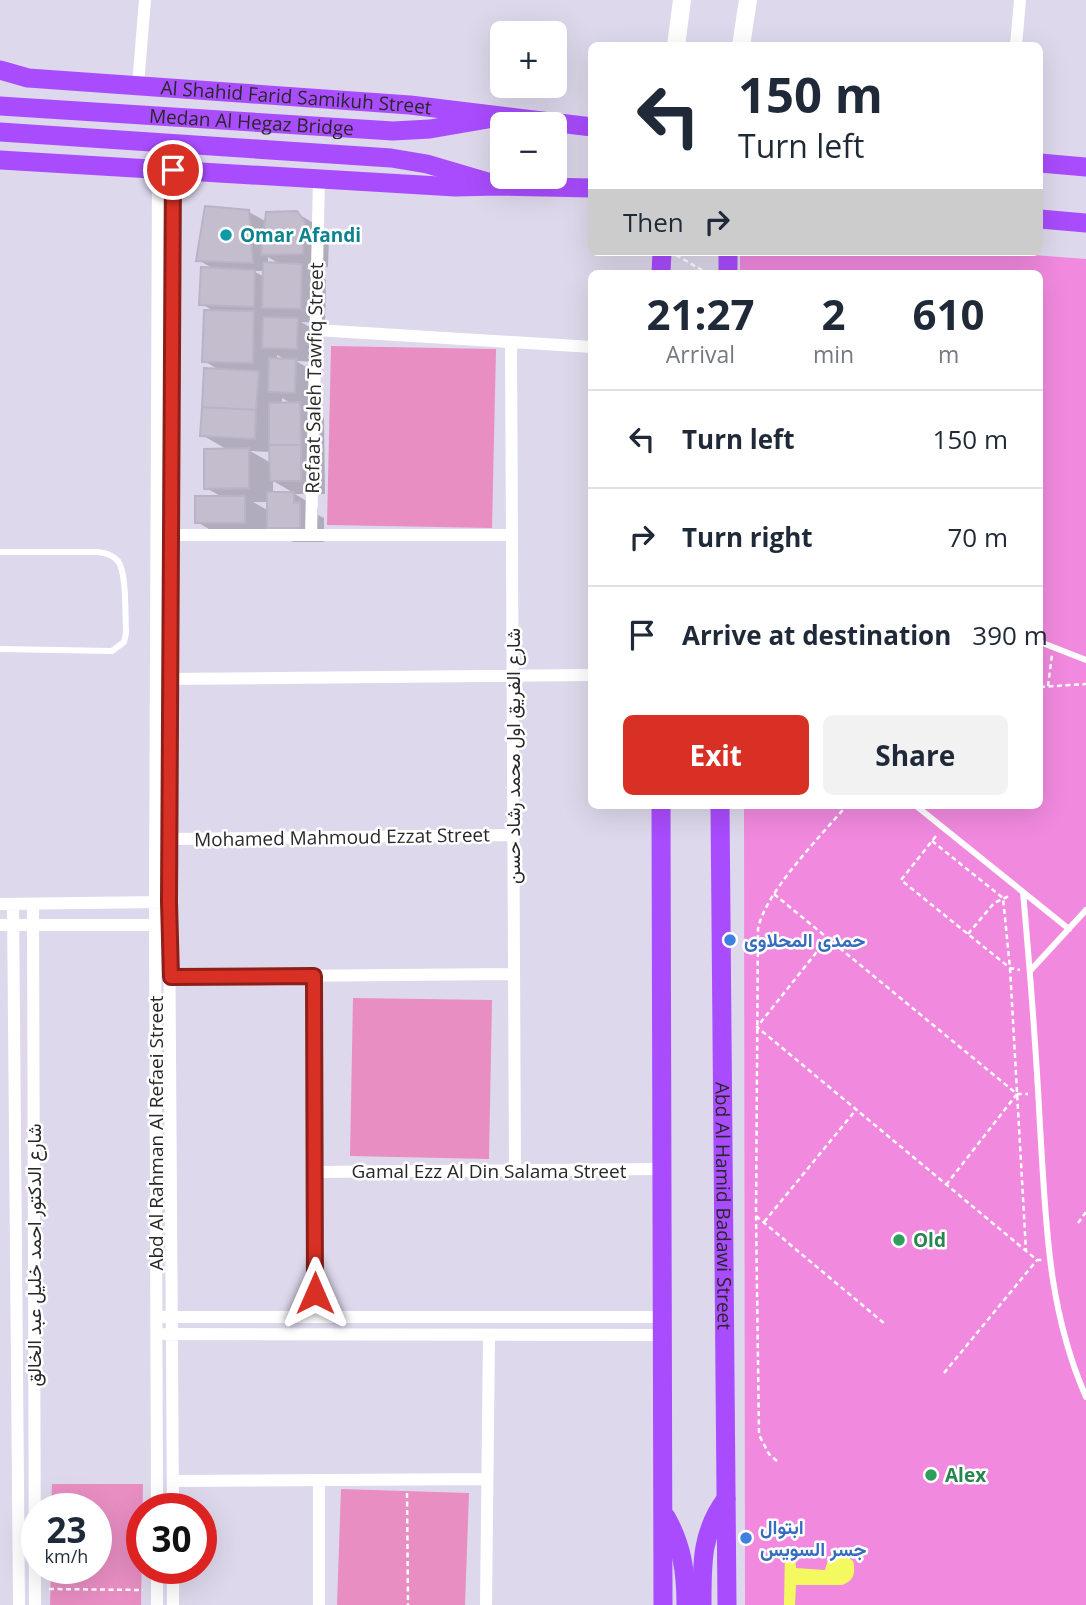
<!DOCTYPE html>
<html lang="en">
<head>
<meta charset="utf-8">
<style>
  :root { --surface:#fff; --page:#f2f2f3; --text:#1f2937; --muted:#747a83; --line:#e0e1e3; --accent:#d93025 }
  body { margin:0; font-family:"Open Sans",Vazirmatn,sans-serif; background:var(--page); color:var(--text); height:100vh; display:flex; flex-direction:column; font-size:26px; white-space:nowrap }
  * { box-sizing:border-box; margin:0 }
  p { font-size:23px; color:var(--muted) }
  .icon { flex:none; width:38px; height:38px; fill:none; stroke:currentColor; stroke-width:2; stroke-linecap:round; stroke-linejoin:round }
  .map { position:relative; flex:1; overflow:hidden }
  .side { position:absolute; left:588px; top:270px; width:455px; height:539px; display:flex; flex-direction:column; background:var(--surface); border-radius:10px; box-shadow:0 7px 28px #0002 }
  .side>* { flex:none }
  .guide { position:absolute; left:588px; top:42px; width:455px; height:214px; border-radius:10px; box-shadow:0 7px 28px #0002; background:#fff; color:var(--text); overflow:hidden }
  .tools { position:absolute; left:490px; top:21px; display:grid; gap:14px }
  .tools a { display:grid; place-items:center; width:77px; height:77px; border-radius:10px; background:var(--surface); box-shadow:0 7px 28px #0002; font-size:35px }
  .speed { position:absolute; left:21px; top:1493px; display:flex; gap:14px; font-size:35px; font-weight:700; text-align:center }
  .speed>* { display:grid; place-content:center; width:91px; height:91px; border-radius:50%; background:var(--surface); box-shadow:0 7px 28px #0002; line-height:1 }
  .speed small { font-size:18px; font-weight:400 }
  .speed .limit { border:10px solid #d22; background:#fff; color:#111 }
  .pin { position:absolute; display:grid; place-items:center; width:60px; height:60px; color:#fff; margin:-30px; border:4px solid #fff; border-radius:50%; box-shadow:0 2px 7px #0007 }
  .me { position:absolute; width:77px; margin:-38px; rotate:0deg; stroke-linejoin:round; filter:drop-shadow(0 0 5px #0008) }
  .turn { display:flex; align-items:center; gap:24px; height:147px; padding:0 35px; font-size:32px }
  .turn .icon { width:91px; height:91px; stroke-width:2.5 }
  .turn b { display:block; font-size:49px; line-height:60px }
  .then { display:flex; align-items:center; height:66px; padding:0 35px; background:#0003; gap:14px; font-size:26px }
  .eta { display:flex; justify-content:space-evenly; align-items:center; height:119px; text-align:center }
  .eta b { font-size:42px; font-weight:700; line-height:49px }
  .action { display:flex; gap:14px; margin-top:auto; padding:14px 35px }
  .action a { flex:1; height:80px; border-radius:10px; background:var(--accent); color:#fff; font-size:28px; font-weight:700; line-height:80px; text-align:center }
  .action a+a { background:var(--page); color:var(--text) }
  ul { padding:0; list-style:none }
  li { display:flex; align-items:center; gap:21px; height:98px; padding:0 35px; border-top:2px solid var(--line) }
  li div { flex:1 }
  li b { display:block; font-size:26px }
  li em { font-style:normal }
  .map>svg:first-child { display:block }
  .green { fill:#e88ec3 }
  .pitch { fill:#f189de }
  .water { fill:#f5f960 }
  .shadow { fill:#0003; fill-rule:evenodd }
  .building { fill:#c3bdcd; stroke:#bab2c7; stroke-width:2 }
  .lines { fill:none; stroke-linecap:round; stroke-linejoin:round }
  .path { stroke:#fff; stroke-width:2.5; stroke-dasharray:5 3.5; stroke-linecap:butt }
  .lane { stroke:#fff; stroke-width:6 }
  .street { stroke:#fff; stroke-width:12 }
  .secondary { stroke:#fff; stroke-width:18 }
  .primary { stroke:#a94cfd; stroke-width:19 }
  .route-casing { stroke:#8d1f18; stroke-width:18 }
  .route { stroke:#d93025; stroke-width:12 }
  .culture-dot { fill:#0f9aa8; stroke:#fff; stroke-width:2.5 }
  .shop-dot { fill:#3f7fe0; stroke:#fff; stroke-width:2.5 }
  .leisure-dot { fill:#2e9e5b; stroke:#fff; stroke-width:2.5 }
  .labels { text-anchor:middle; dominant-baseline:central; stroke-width:5; stroke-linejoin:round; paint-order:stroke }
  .street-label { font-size:19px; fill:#282828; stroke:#fff }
  .culture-label { font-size:19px; font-weight:bold; fill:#0d838f; stroke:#fff; text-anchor:start }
  .shop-label { font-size:19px; font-weight:bold; fill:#366cbe; stroke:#fff; text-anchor:start }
  .leisure-label { font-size:19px; font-weight:bold; fill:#27864d; stroke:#fff; text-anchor:start }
</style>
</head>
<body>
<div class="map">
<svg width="1086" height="1605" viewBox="0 0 1086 1605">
  <rect width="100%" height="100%" fill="#ded8ec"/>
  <!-- green -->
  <path class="green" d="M331,346L496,349L492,528L327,525Z
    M353,998L492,1000L489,1159L350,1156Z
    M52,1484H143L141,1605H50L51,1568H96V1508H51Z
    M341,1489L469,1493L465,1605H337Z"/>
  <!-- pitch -->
  <path class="pitch" d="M740,252H994L1086,259V1605H745L744,805H1040V273H740Z"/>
  <!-- water -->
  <path class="water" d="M785,1550L795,1552L796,1568L825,1570L828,1560L844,1554L853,1561C856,1573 854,1581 842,1585H796L795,1605H784Z"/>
  <!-- shadow -->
  <path class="shadow" d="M249,212L267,222L296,213L321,227L329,238L328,267L306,268L326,280L325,323L301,322L322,334L321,362L296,361L320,375L319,406H302L324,418L325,494H295L318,508V515L324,518V542H293L269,528V536H221L197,522L222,497L206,488L228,450L202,435L221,371L204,361L216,312L201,304L216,270L198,260ZM268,257L281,265L268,264ZM253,271H265V277ZM277,355L288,361L277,360ZM282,398L292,404H282ZM250,451L271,452V463L259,456ZM273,481L294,493L273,494ZM253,502H269V511Z"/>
  <!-- building -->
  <path class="building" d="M205,206L249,210L253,263L196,261Z
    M297,211L305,222L303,254L261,255L266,212Z
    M263,262L302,264L301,309L262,308Z
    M201,267L255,270L254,307L199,305Z
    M204,310L254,311L253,363L202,362Z
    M263,317L298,318L297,349L262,348Z
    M269,358L296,359L295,393L268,392Z
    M204,368L259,371L256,410L202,407Z
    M300,402L301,445H269V403Z
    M202,407L256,410L255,439L200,436Z
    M269,445H301V481H270Z
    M249,448V488L204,489V449Z
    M267,492H294V503L300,502V528H267Z
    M195,496H245V523H195Z"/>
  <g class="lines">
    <!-- path -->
    <path class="path" d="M676,255L707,273
      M1048,686L1052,655
      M1040,687L1086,684
      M936,836L901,880L1010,968L1020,970
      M932,841L1003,898L1010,968L1026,1251
      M774,894L1017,1094H1028
      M968,934L994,903L1011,895
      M827,939L757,1027L1037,1260H1042
      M946,1185L1017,1094
      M756,1216L885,1324
      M764,1222L855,1111
      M1078,1223L1086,1212
      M944,1373L1037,1260
      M777,1461L769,1454L759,1435L756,1215L758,929C765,892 821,836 847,805
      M407,1493L408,1605
      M49,1589L143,1590"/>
    <!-- lane -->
    <path class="lane" d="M0,552H98C106,553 113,555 118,561C127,573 125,617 126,633L124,642L112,651L0,649
      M1040,642L1086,660
      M915,805L1069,929
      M1023,892C1030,970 1036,1048 1040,1126C1046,1221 1047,1308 1086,1397
      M1030,971L1086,910"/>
    <!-- street -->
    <path class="street" d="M1016,46L1020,0
      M138,85L145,0
      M316,330L592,347
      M511,342L515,1171
      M172,535H512
      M311,535L319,179
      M163,679L592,675
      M171,839L514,835
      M0,904L162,902
      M13,904L19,1605
      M33,904L35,1605
      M0,925H161
      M314,976L315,1317
      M171,977L514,974
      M315,1172L663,1169
      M164,1317H664
      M165,1334L664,1335
      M173,1481L487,1479
      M157,1508L155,902L158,169
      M173,1508L169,902L173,170
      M173,1568V1605
      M157,1605V1568
      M319,1605V1480
      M486,1605L489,1335"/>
    <!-- secondary -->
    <path class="secondary" d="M676,46L682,0
      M741,46L748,0"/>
    <!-- primary -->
    <g class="primary">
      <path id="s1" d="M0,70L28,78L410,105L592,127"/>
      <path id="s2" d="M0,106L393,131L430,129L488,119"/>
      <path d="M0,132L391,158L427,164L488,182"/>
      <path d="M0,160L455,187L498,186L592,188"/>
      <path d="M1040,163L1086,167"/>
      <path d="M1040,219L1086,223"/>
      <path d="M661,273L662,252"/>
      <path d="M728,273V252"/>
      <path d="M661,805L663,1605"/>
      <path id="s3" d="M720,805L727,1605"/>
      <path d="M666,1517C682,1545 686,1572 686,1605"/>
      <path d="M702,1605C702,1565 701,1532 726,1499"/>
    </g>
  </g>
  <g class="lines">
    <!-- route casing -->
    <g class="route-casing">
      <path id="route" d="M173,170L169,902L171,977L314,976L315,1293"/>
    </g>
    <!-- route -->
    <use href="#route" class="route"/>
  </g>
  <!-- markers -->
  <circle class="culture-dot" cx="226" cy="235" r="7"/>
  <g class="shop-dot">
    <circle cx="730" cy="940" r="7"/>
    <circle cx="746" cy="1538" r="7"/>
  </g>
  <g class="leisure-dot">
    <circle cx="899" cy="1240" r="7"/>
    <circle cx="931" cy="1475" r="7"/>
  </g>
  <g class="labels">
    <!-- street labels -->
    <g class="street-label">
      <text stroke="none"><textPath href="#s1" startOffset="298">Al Shahid Farid Samikuh Street</textPath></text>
      <text stroke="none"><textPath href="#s2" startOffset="252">Medan Al Hegaz Bridge</textPath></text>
      <text transform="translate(314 378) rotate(-89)">Refaat Saleh Tawfiq Street</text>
      <text transform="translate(513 756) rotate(-90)">شارع الفريق اول محمد رشاد حسن</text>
      <text transform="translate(342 837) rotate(-1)">Mohamed Mahmoud Ezzat Street</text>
      <text transform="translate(156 1133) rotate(-90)">Abd Al Rahman Al Refaei Street</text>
      <text x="489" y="1171">Gamal Ezz Al Din Salama Street</text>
      <text stroke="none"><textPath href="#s3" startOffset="401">Abd Al Hamid Badawi Street</textPath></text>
      <text transform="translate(34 1255) rotate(-90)">شارع الدكتور احمد خليل عبد الخالق</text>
    </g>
    <!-- culture labels -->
    <g class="culture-label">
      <text x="240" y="235">Omar Afandi</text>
    </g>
    <!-- shop labels -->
    <g class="shop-label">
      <text x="744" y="940">حمدى المحلاوى</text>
      <text x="760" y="1527">ابتوال<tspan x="760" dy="22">جسر السويس</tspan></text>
    </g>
    <!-- leisure labels -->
    <g class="leisure-label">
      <text x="913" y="1240">Old</text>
      <text x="945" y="1475">Alex</text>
    </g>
  </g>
</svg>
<div class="tools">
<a>+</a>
<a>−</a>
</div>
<div class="speed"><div>23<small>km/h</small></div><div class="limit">30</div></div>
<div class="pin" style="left:173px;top:170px;background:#d93025"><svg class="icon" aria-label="arrive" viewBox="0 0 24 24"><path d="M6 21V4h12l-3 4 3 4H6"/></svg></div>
<svg class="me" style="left:315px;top:1293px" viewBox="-20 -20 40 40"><path d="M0-17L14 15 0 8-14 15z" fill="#d93025" stroke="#fff" stroke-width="4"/></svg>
<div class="guide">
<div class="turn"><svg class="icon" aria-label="left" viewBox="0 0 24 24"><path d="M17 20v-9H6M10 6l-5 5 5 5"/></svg><div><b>150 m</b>Turn left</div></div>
<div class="then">Then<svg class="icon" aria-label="right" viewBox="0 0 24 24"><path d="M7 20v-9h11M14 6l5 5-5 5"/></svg></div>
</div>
<section class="side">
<div class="eta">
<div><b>21:27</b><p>Arrival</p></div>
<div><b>2</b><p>min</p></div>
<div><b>610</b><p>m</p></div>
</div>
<ul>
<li><svg class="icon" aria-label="left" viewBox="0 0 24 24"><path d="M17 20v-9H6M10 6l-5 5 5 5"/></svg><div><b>Turn left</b></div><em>150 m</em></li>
<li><svg class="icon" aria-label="right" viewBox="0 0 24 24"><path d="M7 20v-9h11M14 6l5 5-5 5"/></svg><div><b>Turn right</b></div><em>70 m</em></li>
<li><svg class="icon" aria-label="arrive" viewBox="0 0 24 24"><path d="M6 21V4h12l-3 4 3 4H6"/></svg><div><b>Arrive at destination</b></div><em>390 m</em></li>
</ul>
<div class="action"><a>Exit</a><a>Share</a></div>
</section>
</div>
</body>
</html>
